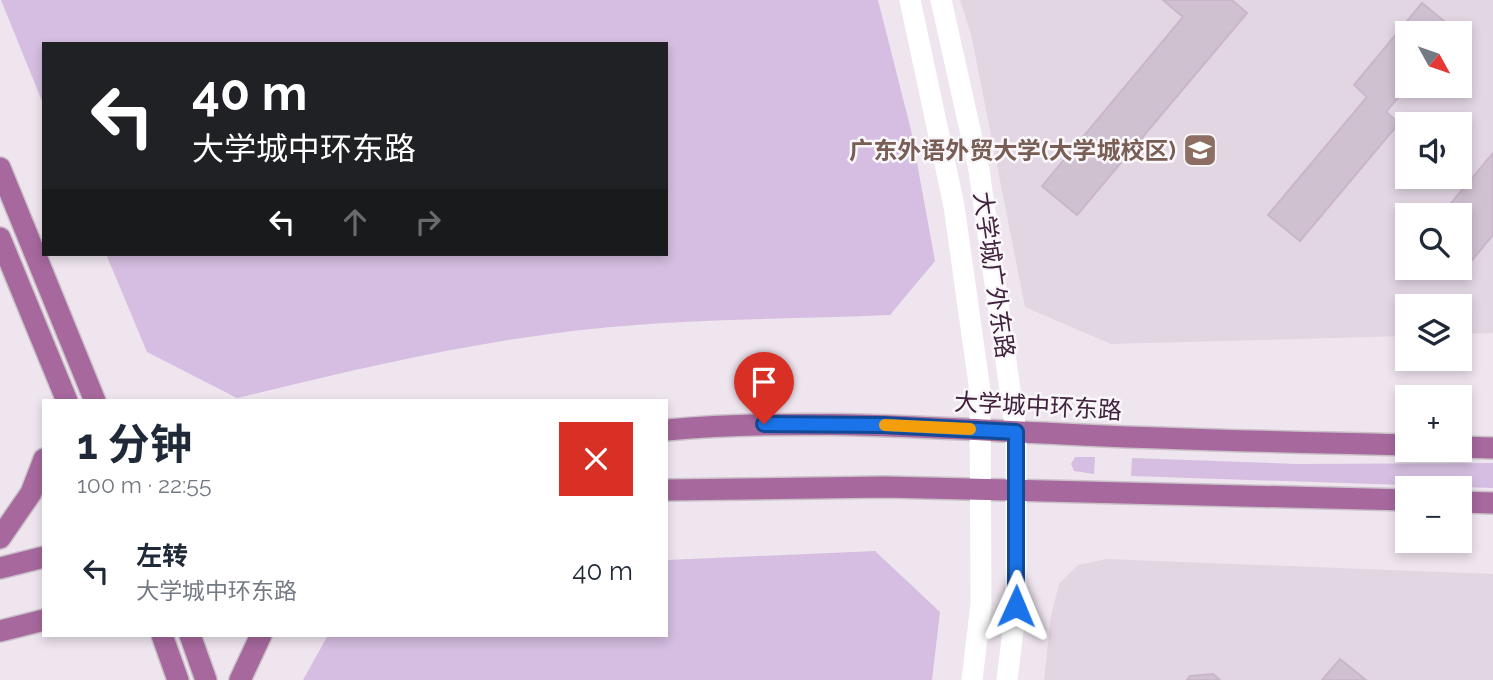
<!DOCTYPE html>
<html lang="zh">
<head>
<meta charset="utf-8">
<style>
  :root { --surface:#fff; --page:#f2f2f3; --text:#1f2937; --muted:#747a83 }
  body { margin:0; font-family:Raleway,"Noto Sans SC",sans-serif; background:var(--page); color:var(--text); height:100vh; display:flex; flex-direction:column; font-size:26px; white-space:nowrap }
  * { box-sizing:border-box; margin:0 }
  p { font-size:23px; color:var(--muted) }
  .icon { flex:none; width:38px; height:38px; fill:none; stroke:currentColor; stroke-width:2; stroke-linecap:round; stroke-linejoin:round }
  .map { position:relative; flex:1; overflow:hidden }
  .sheet { position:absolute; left:42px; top:399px; width:626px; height:238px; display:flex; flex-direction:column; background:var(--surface); border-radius:0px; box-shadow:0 4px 10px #0003 }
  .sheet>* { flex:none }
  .hud { position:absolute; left:42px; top:42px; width:626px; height:214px; border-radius:0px; box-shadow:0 4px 10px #0003; background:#202124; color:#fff; overflow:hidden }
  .needle { width:46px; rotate:130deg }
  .buttons { position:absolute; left:1395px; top:21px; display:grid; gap:14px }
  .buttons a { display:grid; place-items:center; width:77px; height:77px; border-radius:0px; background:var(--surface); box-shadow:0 4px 10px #0003; font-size:35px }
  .pin { position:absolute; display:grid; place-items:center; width:60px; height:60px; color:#fff; margin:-72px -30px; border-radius:50% 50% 50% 0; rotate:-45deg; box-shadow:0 0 7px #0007 }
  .pin .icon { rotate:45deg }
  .me { position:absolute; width:77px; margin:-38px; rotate:1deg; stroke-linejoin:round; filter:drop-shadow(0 0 5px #0008) }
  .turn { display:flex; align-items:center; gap:24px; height:147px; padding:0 35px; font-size:32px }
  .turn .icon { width:91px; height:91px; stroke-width:2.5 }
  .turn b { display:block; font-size:49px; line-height:60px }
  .lanes { display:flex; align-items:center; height:66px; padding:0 35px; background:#0003; justify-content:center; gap:35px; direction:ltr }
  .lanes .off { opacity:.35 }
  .round { display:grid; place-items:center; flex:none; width:74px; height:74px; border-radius:0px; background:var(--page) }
  .head { display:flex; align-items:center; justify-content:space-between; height:119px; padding:0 35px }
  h1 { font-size:42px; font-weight:700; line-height:52px }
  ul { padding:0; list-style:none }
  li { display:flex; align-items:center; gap:21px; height:105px; padding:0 35px }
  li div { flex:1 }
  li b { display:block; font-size:26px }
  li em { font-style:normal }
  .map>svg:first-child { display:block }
  .built { fill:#e2d6e3; fill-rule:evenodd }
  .green { fill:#d5bee1 }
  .building { fill:#cfc1d0; stroke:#c9b7c9; stroke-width:2 }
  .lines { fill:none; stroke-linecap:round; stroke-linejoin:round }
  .major-casing { stroke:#cac1c9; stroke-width:24 }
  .minor { stroke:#fff; stroke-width:21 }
  .major { stroke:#a6689d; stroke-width:21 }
  .route-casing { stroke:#114b97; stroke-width:18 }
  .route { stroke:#1a73e8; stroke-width:12 }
  .slow { stroke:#f59e0b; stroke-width:12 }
  .labels { text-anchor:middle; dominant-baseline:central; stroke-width:5; stroke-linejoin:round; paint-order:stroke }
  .education-label { font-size:24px; font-weight:bold; fill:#785e54; stroke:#faf7fb; text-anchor:end }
  .street-label { font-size:24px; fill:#42233e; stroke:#faf7fb }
</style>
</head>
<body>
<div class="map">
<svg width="1493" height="680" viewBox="0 0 1493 680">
  <rect width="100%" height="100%" fill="#efe5ef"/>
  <!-- built -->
  <path class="built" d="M960,0H1493V333L1460,334V306H1407V336L1111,344L1025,307L971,34ZM1407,33H1460V86H1407ZM1407,124H1460V177H1407ZM1407,215H1460V268H1407Z
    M1107,559L1493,574V680H1044L1051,616L1059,584L1078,565Z"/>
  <!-- green -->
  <path class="green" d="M1,0H878L911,130L935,261L890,315C777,320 662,318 550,334C444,348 341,373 237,398L147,352L106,254H667V44H44V106Z
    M1075,457H1095L1094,474L1074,471L1071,464Z
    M1132,458L1297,464L1493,463V488L1131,476Z
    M875,551L940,612L932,680H303L328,635H667V560Z"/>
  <!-- building -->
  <path class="building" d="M1163,0H1232L1247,13L1077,215L1042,186L1183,17Z
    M1422,3L1455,30L1452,33H1407L1408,86L1386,112L1399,123L1300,241L1268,215L1367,97L1354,85Z
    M1493,153V235L1468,265L1460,258V215H1441Z
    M1340,659L1366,680H1322Z
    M1213,674L1220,680H1187L1190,676Z"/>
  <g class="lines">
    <!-- major casing -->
    <g class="major-casing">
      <path id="major" d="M0,168L95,401
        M0,238L67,401
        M667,430C799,418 931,428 1063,434C1178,440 1292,442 1407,445
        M1460,447L1493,448
        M667,490L885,487L1407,500
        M1460,502L1493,503
        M0,538L31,493L44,459
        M0,568L44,557
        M0,631L44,620
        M162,635L178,680
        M190,635L206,680
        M240,680L261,635"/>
    </g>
    <!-- minor -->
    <path class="minor" d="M910,0L954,206L980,391L981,604L972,680
      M941,0L979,170L1016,432V606L1007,680"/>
    <!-- major -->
    <use href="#major" class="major"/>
  </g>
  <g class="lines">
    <!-- route casing -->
    <g class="route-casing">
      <path id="route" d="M764,424L883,425L1016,432V606"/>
    </g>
    <!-- route -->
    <use href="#route" class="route"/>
    <!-- slow -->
    <path class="slow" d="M885,425L970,429"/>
  </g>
  <!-- icons -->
  <defs>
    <g id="university-square" transform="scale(1.75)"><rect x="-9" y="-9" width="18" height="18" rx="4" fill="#8d6e63" stroke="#faf7fb"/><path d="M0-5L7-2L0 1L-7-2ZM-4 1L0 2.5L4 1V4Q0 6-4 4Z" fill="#fff"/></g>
  </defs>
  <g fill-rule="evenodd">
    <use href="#university-square" x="1200" y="150"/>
  </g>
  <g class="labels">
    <!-- education labels -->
    <g class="education-label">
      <text x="1176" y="150">广东外语外贸大学(大学城校区)</text>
    </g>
    <!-- street labels -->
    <g class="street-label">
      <text transform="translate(994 275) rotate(82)">大学城广外东路</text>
      <text transform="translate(1038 406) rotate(3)">大学城中环东路</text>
    </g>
  </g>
</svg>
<div class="buttons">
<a><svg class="needle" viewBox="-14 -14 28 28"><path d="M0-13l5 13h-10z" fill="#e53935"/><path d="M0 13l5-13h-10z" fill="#747a83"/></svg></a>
<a><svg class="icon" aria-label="sound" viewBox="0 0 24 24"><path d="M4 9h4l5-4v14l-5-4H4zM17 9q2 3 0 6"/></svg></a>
<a><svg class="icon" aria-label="search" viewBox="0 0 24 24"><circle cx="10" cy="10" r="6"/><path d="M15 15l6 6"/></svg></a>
<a><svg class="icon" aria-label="layers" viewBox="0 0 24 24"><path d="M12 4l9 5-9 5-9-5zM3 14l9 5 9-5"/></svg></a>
<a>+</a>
<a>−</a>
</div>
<div class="pin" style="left:764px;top:424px;background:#d93025"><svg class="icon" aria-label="arrive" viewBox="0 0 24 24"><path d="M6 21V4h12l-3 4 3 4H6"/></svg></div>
<svg class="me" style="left:1016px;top:606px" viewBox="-20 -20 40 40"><path d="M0-17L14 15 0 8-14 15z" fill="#1a73e8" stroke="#fff" stroke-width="4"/></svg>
<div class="hud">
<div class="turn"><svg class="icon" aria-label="left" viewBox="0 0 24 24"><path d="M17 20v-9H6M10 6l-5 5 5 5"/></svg><div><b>40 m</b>大学城中环东路</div></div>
<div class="lanes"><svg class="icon" aria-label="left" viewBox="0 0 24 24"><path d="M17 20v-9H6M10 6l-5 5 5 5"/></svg><svg class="icon off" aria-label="ahead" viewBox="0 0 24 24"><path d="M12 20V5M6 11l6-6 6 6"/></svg><svg class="icon off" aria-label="right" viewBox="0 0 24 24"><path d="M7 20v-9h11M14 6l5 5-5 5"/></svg></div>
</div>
<section class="sheet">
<div class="head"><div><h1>1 分钟</h1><p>100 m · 22:55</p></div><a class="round" style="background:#d93025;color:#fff"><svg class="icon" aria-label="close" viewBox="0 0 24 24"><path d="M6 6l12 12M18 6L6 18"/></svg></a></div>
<ul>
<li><svg class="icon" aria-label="left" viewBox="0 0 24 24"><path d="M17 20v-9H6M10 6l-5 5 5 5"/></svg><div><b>左转</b><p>大学城中环东路</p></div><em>40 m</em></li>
</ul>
</section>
</div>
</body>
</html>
